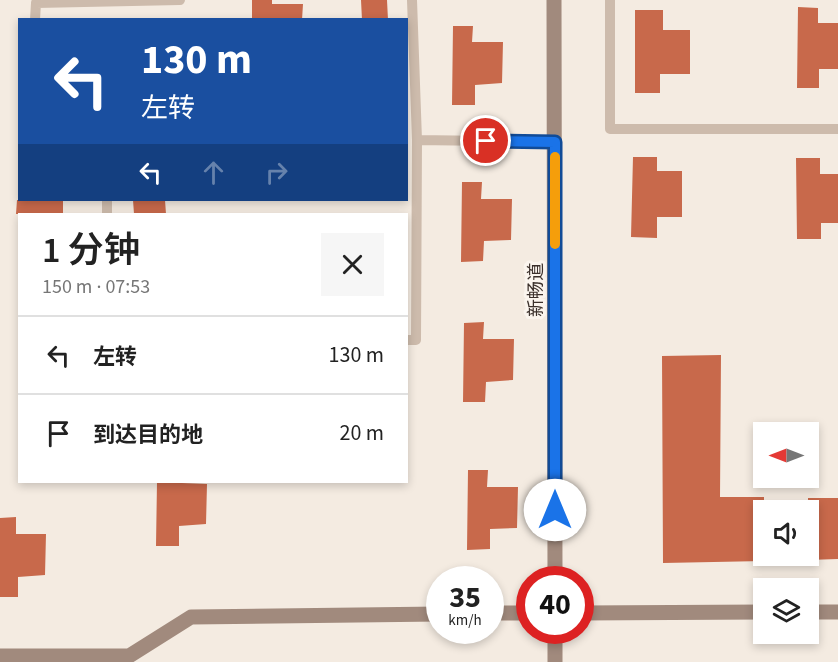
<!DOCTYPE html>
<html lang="zh">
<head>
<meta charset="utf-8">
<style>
  :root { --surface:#fff; --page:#f6f6f6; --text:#222; --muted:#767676; --line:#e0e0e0 }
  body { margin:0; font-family:"Source Sans 3","Noto Sans SC",sans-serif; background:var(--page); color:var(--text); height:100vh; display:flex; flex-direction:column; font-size:22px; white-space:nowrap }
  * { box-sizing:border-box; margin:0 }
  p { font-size:20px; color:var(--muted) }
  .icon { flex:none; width:33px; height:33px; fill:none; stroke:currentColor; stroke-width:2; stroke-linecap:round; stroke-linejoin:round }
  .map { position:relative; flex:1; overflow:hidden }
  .panel { position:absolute; left:18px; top:213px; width:390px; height:270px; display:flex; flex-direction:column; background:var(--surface); border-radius:0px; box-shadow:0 3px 9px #0003 }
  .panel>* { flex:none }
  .guide { position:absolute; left:18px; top:18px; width:390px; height:183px; border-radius:0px; box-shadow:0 3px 9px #0003; background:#1a4fa0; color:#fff; overflow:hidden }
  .needle { width:39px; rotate:270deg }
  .buttons { position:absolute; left:753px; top:422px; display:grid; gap:12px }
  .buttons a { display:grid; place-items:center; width:66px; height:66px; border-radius:0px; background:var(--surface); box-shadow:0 3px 9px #0003; font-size:30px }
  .speed { position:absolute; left:426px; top:566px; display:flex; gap:12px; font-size:30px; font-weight:700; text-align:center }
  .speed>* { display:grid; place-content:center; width:78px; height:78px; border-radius:50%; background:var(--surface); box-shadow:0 3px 9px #0003; line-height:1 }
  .speed small { font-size:15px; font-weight:400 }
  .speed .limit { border:9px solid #d22; background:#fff; color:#111 }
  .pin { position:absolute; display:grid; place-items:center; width:51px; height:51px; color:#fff; margin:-26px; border:3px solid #fff; border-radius:50%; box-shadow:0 2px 6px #0007 }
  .me { position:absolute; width:66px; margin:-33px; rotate:0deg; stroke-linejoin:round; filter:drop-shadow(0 0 4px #0008) }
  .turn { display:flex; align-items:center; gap:21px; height:126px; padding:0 24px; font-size:27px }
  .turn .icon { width:78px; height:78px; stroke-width:2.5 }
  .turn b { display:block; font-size:42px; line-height:51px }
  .lanes { display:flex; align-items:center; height:57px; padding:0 24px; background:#0003; justify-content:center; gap:30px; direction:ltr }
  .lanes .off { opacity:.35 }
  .round { display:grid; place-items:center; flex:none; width:63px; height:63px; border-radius:0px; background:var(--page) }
  .summary { display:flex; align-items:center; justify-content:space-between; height:102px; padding:0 24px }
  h1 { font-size:36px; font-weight:600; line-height:45px }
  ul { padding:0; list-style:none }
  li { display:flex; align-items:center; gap:18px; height:78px; padding:0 24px; border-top:2px solid var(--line) }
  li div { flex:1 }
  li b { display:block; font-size:22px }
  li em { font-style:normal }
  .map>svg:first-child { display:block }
  .building { fill:#c8694b }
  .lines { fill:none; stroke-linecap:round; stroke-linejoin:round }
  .lane { stroke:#cdbbac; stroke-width:10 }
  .secondary { stroke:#a18a7d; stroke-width:15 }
  .route-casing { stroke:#114b97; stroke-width:15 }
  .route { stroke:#1a73e8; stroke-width:10 }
  .slow { stroke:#f59e0b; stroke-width:10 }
  .labels { text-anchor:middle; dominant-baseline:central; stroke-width:6; stroke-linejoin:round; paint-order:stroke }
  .street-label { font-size:18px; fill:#3b302b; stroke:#fbf5ee }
</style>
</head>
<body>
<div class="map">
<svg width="838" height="662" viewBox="0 0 838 662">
  <rect width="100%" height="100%" fill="#f4ebe1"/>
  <!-- building -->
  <path class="building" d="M252,0H272V4H303L302,20H252Z
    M361,0H387L388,20H362Z
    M798,7L818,8V23H838V69H819V88H797Z
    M635,10H663V30H690V74H660V93H635Z
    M453,26H473L472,42H503L502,83L475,85V105H452Z
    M633,157H657V171H682V217H657V238L631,237Z
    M796,158H820V174H838V223H821V239H797Z
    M462,182H482L481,199H512L511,240L484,241L483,261L461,262Z
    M17,200H63V214H16Z
    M133,200H165L166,214H134Z
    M484,322L483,339H514L513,380L486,382L485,402H463L464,323Z
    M721,355L720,497H764V561L663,563L662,356Z
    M468,470H488L487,487H518L517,528L490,529V549L467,550Z
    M157,482L207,484L206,524L179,526V546H156Z
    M808,498H838V559L808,560Z
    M16,517V534H46L45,575L18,577V597H0V518Z"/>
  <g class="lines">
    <!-- lane -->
    <path class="lane" d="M610,0V129H838
      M35,20L36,3L180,0
      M417,140L555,142
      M107,214V200
      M406,340H416L417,140L412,0"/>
    <!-- secondary -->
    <path class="secondary" d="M554,0L555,579
      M808,612H838
      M490,613H530
      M580,613L764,612
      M555,630V662
      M0,656H129L191,617L440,614"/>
  </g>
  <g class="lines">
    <!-- route casing -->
    <g class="route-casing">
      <path id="route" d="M486,141L555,142V510"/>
    </g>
    <!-- route -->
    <use href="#route" class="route"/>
    <!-- slow -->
    <path class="slow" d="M555,157V244"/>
  </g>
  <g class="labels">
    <!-- street labels -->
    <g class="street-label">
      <text transform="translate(536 290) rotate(-90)">新畅道</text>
    </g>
  </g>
</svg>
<div class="buttons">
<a><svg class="needle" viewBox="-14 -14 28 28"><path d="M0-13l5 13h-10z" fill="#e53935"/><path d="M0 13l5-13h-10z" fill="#767676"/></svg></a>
<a><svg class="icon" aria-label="sound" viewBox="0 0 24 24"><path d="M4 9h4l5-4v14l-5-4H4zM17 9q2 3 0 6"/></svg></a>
<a><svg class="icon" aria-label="layers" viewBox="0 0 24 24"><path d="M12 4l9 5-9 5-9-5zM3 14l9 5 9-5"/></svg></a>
</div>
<div class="speed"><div>35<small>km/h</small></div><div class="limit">40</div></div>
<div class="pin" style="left:486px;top:141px;background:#d93025"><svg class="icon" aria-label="arrive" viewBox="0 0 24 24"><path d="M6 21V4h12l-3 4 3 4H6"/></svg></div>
<svg class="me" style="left:555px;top:510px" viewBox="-20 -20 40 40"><circle r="19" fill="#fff"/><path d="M0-13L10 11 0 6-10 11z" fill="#1a73e8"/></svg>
<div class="guide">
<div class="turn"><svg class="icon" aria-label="left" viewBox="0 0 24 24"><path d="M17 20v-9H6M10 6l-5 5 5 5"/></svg><div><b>130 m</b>左转</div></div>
<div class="lanes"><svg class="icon" aria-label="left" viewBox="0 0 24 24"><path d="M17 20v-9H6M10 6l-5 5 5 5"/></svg><svg class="icon off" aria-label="ahead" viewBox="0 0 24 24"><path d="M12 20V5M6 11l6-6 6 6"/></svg><svg class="icon off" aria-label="right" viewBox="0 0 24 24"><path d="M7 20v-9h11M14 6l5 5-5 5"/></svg></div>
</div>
<section class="panel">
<div class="summary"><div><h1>1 分钟</h1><p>150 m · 07:53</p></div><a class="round"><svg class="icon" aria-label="close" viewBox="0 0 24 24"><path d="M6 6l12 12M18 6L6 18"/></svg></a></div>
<ul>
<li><svg class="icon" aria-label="left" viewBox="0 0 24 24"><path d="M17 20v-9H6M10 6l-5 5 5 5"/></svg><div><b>左转</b></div><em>130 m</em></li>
<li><svg class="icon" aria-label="arrive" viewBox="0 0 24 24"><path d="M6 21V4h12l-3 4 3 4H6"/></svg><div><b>到达目的地</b></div><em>20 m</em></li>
</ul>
</section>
</div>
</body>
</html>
